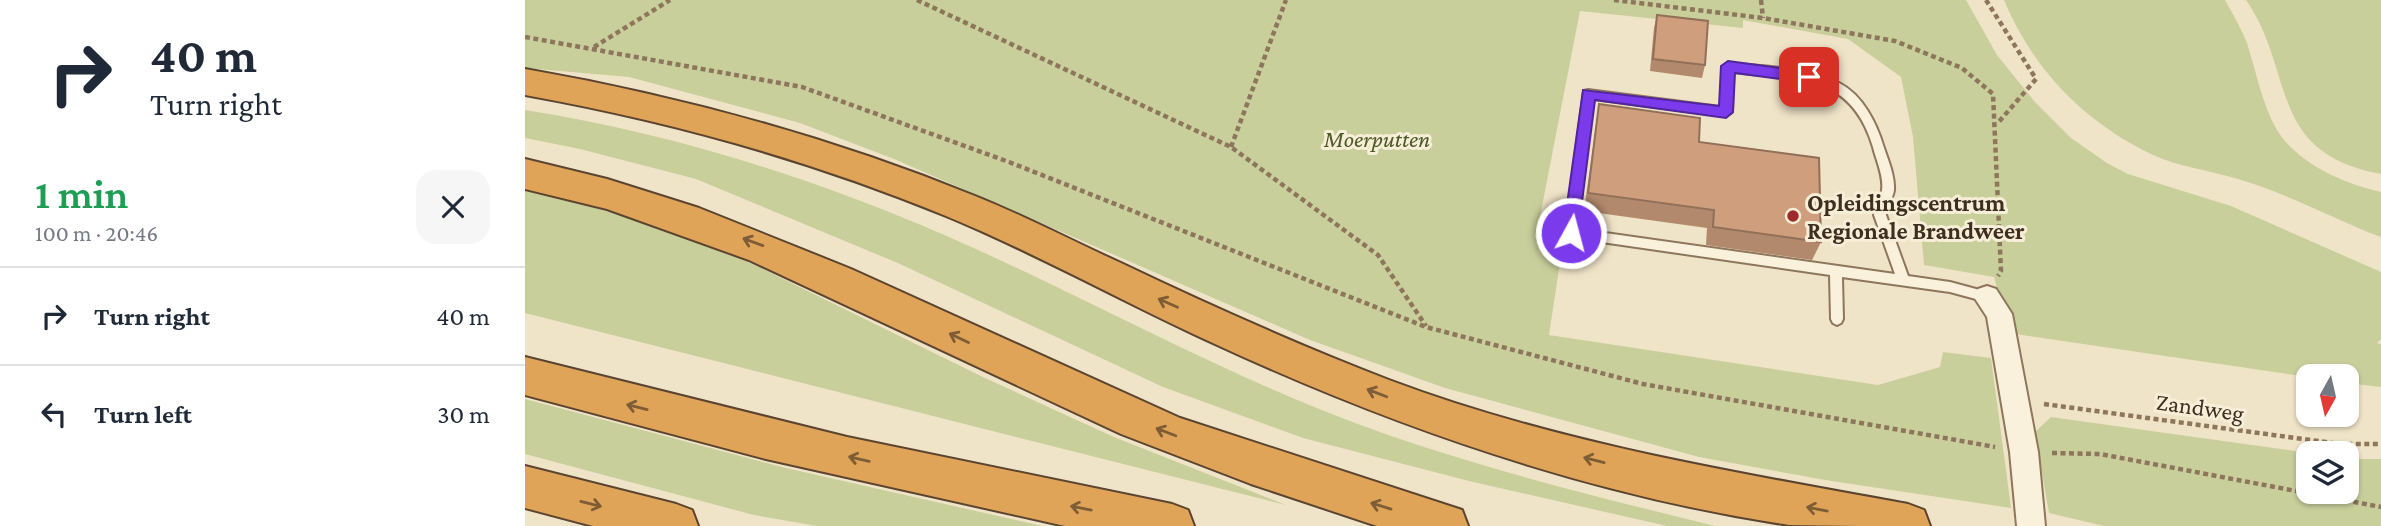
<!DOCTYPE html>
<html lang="en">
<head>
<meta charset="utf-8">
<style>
  :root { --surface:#fff; --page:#f6f6f7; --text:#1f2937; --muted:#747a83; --line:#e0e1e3 }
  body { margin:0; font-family:"Crimson Pro",serif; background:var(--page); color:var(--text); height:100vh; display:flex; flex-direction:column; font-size:26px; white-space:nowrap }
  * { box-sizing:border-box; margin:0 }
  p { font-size:23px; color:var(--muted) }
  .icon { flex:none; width:38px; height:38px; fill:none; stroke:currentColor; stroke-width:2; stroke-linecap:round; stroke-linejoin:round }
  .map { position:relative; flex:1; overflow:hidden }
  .drawer { display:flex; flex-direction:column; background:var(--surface); width:525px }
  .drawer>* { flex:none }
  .hud { background:#fff; color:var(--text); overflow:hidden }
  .needle { width:46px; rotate:188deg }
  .fabs { position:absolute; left:1771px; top:364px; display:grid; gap:14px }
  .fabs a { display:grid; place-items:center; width:63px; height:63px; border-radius:14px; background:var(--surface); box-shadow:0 2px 5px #0004; font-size:35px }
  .pin { position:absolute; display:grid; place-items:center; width:60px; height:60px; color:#fff; margin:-30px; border-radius:14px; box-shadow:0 4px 10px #0006 }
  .me { position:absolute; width:77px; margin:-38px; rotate:7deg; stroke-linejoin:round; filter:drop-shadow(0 0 5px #0008) }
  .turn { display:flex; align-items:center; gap:24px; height:147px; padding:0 35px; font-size:32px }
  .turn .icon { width:91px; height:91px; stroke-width:2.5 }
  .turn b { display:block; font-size:49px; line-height:60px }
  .round { display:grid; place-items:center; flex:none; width:74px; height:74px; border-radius:21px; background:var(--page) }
  .head { display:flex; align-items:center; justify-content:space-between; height:119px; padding:0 35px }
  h1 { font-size:42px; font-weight:600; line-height:52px; color:#1e9e55 }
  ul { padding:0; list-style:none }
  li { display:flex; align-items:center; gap:21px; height:98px; padding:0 35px; border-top:2px solid var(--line) }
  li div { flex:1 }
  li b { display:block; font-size:26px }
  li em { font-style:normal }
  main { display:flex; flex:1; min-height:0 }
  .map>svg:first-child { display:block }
  .green { fill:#c9cf9b }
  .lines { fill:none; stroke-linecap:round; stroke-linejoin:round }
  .lane-casing { stroke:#8d765c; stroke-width:4 }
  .street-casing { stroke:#8d765c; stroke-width:4 }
  .highway-casing { stroke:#5b4430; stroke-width:4 }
  .path { stroke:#8d765c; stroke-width:4.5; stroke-dasharray:5 3.5; stroke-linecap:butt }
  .lane { fill:#faf1dc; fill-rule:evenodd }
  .street { fill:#faf1dc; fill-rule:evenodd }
  .highway { fill:#e0a458; fill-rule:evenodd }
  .wall { fill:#b2896c }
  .building { fill:#cf9f7d; stroke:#916f58; stroke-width:2 }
  .oneway { stroke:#7e5d36 }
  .route { fill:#7c3aed; stroke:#51269a; stroke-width:2 }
  .poi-dot { fill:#9e2a2b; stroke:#f7eed8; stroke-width:2.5 }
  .labels { text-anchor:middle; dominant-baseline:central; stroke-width:6; stroke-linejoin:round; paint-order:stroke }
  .park-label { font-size:24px; font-style:italic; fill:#4d5a26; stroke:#f7eed8 }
  .poi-label { font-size:24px; font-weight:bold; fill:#3d2e20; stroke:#f7eed8; text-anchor:start }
  .street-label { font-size:24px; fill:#3d2e20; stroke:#f7eed8 }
</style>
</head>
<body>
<main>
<section class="drawer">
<div class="hud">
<div class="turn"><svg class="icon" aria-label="right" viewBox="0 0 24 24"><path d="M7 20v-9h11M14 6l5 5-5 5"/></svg><div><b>40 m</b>Turn right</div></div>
</div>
<div class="head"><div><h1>1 min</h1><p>100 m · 20:46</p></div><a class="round"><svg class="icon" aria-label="close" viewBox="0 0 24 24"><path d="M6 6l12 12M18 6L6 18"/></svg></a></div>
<ul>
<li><svg class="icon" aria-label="right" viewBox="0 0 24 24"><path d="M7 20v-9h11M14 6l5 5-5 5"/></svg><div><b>Turn right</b></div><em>40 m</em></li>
<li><svg class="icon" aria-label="left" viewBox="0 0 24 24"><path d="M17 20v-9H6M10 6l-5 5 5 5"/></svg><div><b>Turn left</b></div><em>30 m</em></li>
</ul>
</section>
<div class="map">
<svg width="1856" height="526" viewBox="0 0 1856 526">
  <rect width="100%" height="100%" fill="#f0e4c8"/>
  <!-- green -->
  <path class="green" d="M0,0H1441L1472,55L1510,102L1546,138L1582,163L1603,174L1706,206L1856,272V339L1852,343L1856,344V387L1822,383V376L1783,377L1484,333L1469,277L1399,265L1388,137L1376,77L1323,39L1218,20V28L1055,11L1013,227L1040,230L1024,335L1353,385L1415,367L1418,352L1466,358L1486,508L1300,480L1174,457L920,388L785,340L369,159L275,123L104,77L0,68Z
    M1479,0H1700C1708,14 1716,28 1722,43C1731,71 1737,104 1752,130C1773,164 1819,184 1856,192V237C1808,219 1762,193 1713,179C1684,170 1653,167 1626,154C1559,122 1507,68 1479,0Z
    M1721,0H1856V174C1741,153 1771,72 1721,0Z
    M0,110C135,131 269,172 396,225C527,280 651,350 782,404C912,458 1053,492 1190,526H1142L944,481L778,438L638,387L375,264L171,179L55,149L0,138Z
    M0,189L118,221L230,265L460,378L589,437L761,505L0,313Z
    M0,399L261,468L517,526H292L229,515L0,454Z
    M1526,417L1784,453L1783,492H1822V459H1856V526H1579L1524,513L1510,432Z"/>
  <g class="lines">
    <!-- lane casing -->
    <g class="lane-casing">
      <path id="lane" d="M1203,63C1237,67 1284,67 1314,83C1338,95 1352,124 1359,148C1363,160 1370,176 1369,190C1368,199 1361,205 1361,215L1383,276L1425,282L1462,292L1466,293L1468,297L1466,301L1462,302L1425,292L1317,277L1318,319L1316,323L1312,325L1308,323L1306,319L1305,275L1042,237L1040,233L1059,91L1063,90L1196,107L1198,67ZM1208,72C1273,80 1326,73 1348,147C1351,160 1359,176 1357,190C1356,199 1349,205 1349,215L1370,274L1052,229L1068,99L1201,116L1207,112Z"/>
    </g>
    <!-- street casing -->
    <g class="street-casing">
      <path id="street" d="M1462,286L1471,289L1487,314L1513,452L1520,526H1492L1485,452L1462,317L1449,297L1453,289Z"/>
    </g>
    <!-- highway casing -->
    <g class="highway-casing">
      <path id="highway" d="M0,69C154,96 305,137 450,196C500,216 547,241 596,263C684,305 773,345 864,380C1031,443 1208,472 1383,504L1399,510L1405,526C1361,526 1307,526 1264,525C1065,495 872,428 690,344C600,303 513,254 421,216C285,160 145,121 0,95Z
        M0,159L82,179L174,208L326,269L655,418L937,510L943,526H852L726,484L596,434L224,260L82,209L0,189Z
        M0,357L322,437L647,504L663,510L669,526H540L241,459L0,395Z
        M0,466L151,504L167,510L173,526H68L0,508Z"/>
    </g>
    <!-- path -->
    <path class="path" d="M392,0L706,147L853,255L901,326
      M1089,0L1238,18L1370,41L1437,68L1468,94L1476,271L1473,276
      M1236,0L1238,18
      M1461,0L1511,79L1472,124
      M0,37L277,87L484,162L901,327L1118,384L1470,447
      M69,47L145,0
      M706,147L761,0
      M1519,404L1815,444H1856
      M1527,453L1575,454L1856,507"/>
    <!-- lane -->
    <use href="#lane" class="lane"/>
    <!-- street -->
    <use href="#street" class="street"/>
    <!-- highway -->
    <use href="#highway" class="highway"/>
  </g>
  <!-- wall -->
  <path class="wall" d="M1132,15L1180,65L1177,78L1125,71L1129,28Z
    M1074,104L1174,142L1296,242L1287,260L1181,245L1182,228L1059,211Z"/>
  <!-- building -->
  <path class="building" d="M1132,15L1183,21L1180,65L1128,59Z
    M1074,104L1175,118L1174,142L1294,158L1296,242L1188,227L1189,210L1063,193Z"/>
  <!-- one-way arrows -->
  <defs><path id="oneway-shaft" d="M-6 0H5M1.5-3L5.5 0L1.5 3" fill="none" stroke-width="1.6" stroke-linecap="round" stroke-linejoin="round" transform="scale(1.75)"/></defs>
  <g class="oneway">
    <use href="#oneway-shaft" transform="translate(228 242) rotate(-160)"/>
    <use href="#oneway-shaft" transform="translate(643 303) rotate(-156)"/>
    <use href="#oneway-shaft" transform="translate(434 338) rotate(-154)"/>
    <use href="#oneway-shaft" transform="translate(852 393) rotate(-159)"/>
    <use href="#oneway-shaft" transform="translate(112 407) rotate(-166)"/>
    <use href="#oneway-shaft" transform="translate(641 432) rotate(-159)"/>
    <use href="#oneway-shaft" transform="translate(334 459) rotate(-167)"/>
    <use href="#oneway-shaft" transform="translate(1069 460) rotate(-166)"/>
    <use href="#oneway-shaft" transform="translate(66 504) rotate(14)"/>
    <use href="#oneway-shaft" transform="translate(856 506) rotate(-163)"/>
    <use href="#oneway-shaft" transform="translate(556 508) rotate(-169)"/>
    <use href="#oneway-shaft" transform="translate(1292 509) rotate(-169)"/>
  </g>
  <!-- route -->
  <path class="route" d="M1203,61L1284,72L1292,77L1284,83L1210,73L1208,112L1201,118L1070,100L1053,233L1051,238H1040L1038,233L1058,90L1194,106L1196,66Z"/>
  <!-- markers -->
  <circle class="poi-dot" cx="1268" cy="216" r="7"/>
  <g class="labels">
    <!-- park labels -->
    <g class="park-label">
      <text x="852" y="138">Moerputten</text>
    </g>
    <!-- poi labels -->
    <g class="poi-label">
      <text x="1282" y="202">Opleidingscentrum<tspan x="1282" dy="28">Regionale Brandweer</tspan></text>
    </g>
    <!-- street labels -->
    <g class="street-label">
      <text transform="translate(1675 407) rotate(8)">Zandweg</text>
    </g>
  </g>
</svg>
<div class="fabs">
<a><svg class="needle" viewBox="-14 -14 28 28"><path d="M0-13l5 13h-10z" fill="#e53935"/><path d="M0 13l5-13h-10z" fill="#747a83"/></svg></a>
<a><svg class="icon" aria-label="layers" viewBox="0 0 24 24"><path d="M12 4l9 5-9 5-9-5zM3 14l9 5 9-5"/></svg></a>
</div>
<div class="pin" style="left:1284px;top:77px;background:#d93025"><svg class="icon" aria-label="arrive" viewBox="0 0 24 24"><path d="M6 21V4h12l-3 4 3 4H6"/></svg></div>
<svg class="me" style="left:1046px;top:233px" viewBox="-20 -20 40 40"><circle r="17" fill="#7c3aed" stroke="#fff" stroke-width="3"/><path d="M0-11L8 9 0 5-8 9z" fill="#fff"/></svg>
</div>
</main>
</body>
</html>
